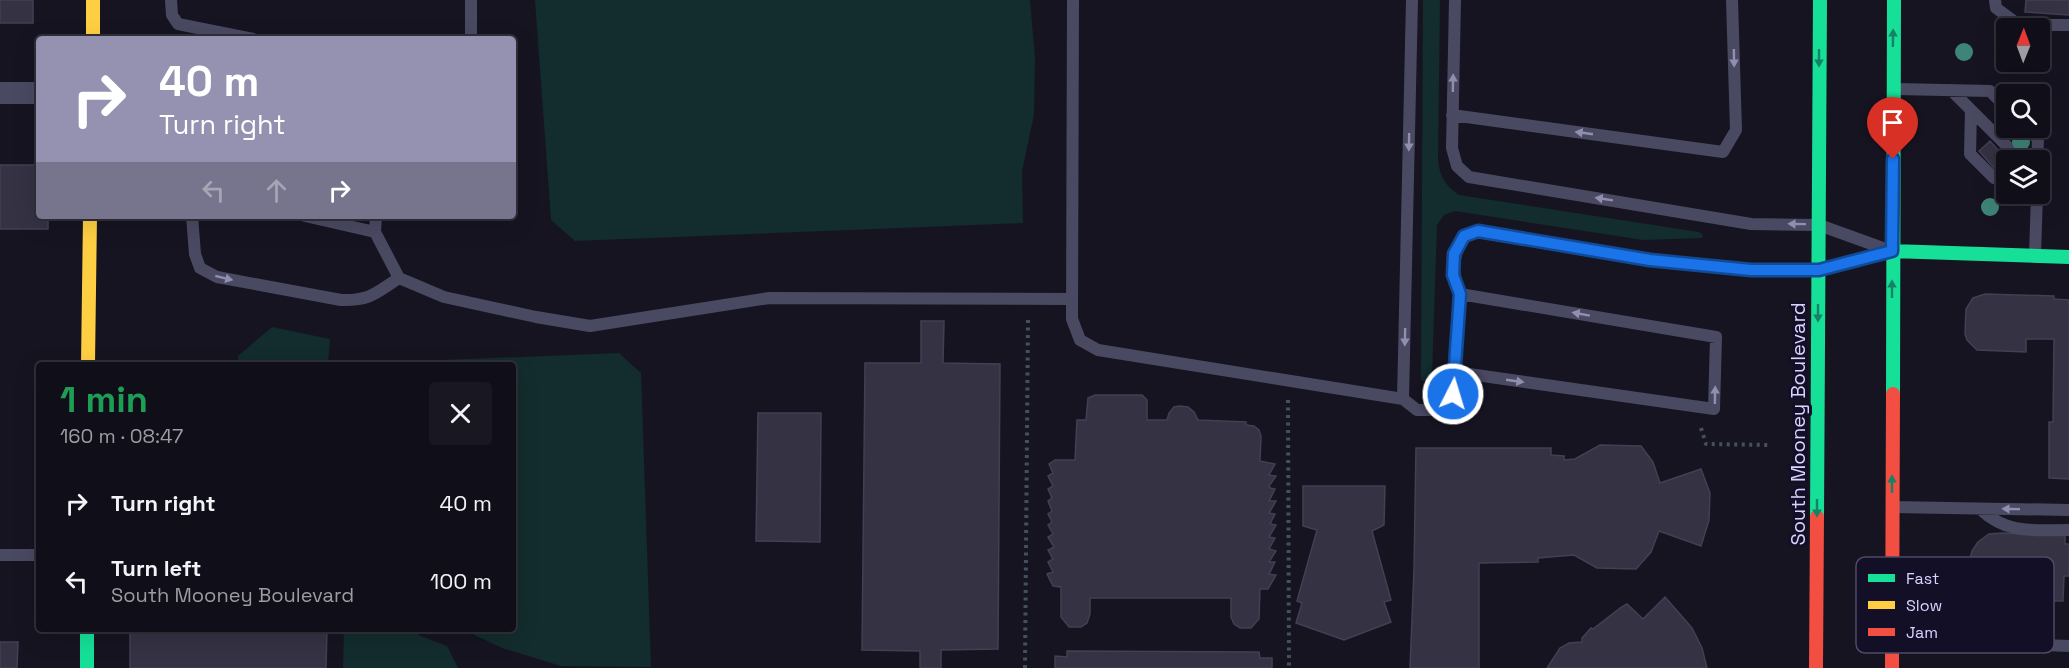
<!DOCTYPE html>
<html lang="en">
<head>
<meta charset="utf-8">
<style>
  :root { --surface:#100f19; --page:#191822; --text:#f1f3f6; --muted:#9c9ca2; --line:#302f38 }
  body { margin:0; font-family:"Space Grotesk",sans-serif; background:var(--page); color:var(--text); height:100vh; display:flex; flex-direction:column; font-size:22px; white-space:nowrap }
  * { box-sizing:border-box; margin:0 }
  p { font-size:20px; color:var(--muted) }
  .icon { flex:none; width:33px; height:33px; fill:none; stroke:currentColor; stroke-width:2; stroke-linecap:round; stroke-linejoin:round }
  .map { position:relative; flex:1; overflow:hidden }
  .sheet { position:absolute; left:36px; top:362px; width:480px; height:270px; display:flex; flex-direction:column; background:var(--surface); border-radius:6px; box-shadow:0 6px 24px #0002,0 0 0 2px var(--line) }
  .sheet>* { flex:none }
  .banner { position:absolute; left:36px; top:36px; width:480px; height:183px; border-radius:6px; box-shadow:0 6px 24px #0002,0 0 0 2px var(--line); background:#9591b1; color:#fff; overflow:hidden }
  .needle { width:39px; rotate:1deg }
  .controls { position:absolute; left:1996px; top:18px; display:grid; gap:12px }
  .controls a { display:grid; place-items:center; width:54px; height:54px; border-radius:6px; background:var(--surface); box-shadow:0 6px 24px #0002,0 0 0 2px var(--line); font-size:30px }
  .pin { position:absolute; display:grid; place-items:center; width:51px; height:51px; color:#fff; margin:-62px -26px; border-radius:50% 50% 50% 0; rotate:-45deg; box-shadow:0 0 6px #0007 }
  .pin .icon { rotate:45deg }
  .me { position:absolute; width:66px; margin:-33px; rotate:5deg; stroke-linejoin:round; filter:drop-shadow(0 0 4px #0008) }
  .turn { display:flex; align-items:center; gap:21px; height:126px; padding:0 24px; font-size:27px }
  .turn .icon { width:78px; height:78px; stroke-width:2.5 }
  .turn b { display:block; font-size:42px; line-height:51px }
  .lanes { display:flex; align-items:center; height:57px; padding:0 24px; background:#0003; justify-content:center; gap:30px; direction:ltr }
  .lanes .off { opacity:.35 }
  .round { display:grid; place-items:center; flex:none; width:63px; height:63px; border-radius:6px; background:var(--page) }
  .summary { display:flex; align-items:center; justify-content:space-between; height:102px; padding:0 24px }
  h1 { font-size:36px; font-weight:700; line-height:45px; color:#1e9e55 }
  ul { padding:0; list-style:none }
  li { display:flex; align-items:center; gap:18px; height:78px; padding:0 24px }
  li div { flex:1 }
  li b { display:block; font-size:22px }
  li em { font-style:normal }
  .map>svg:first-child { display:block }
  .green { fill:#132c2d }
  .building { fill:#343243; stroke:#433f54; stroke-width:1.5 }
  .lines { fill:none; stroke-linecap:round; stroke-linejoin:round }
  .path { stroke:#44505f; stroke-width:4; stroke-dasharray:3 4.5; stroke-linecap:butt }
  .lane { stroke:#4a4962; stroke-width:12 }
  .street { stroke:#4a4962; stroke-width:22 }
  .fast { stroke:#16e098; stroke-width:14 }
  .slow { stroke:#ffcf43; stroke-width:14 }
  .jam { stroke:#f24e42; stroke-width:14 }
  .tree { fill:#3e8478 }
  .oneway { fill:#158265 }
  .oneway2 { fill:#928eb0 }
  .route-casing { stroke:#114b97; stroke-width:15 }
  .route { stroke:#1a73e8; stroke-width:10 }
  .labels { text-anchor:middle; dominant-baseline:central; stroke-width:6; stroke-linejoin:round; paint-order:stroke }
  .street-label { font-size:20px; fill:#d9d4ff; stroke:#130f26 }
  .key { fill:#130f26; stroke:#4e4a67; stroke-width:1.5 }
  .key-label { font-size:16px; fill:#d9d4ff }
</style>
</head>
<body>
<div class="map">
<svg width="2069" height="668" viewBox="0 0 2069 668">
  <rect width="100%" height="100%" fill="#161421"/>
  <!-- green -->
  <path class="green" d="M535,0H1030L1035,58L1034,115L1022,171L1023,223L575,241L551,220Z
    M1423,0H1440L1438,160C1440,177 1445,185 1459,195L1699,232L1703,235L1702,238L1643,240L1455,211L1444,215L1437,225L1432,376L1430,380L1425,382L1421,380V375Z
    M272,327L330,339L328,364H238V356Z
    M619,353L641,373L651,667L561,666L502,648L462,629L513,628V364H341Z
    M344,628L420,629L418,635L447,646L458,668H343Z"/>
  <!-- building -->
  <path class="building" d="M0,0H33V23H0Z
    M2026,0H2069V15L2025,12Z
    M1990,141L2006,159L1995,169L1979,151Z
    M0,165H39V216H48V229H0Z
    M1985,294L2054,296V299L2069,300V479L2049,478V422H2053L2054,339H2026V352L1977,350L1967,340L1965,334L1966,309L1973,298Z
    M921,321H944L943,363L1000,364L998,649L941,650V668H920V651L862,650L865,363H921Z
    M1095,395H1142L1147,400V420H1167L1169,413L1174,407L1179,406L1188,407L1194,412L1198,420L1246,422V425L1254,426L1259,430L1261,436L1260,461L1275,464L1269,475L1276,476L1269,486L1270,488L1275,489L1269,501H1276L1269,513L1275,514L1270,524L1276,525L1269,537L1275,538L1269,549L1276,551L1269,562H1275L1269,574L1276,575L1268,589H1260L1259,619L1251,628H1240L1234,624L1231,617V598H1090V614L1087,623L1081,627H1069L1061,617V587L1053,586L1047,574L1053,572L1048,562L1053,559L1048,550L1054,547L1048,537L1053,534L1048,525L1052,522L1048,514L1052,511L1048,501L1052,498L1048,489L1053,486L1048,476L1053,473L1049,464L1055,460H1075L1077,420H1086L1088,398Z
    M758,413H821L820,542L756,541Z
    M1600,445L1641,446L1653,462L1660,483L1701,469L1710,493L1709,520L1701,546L1659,531L1651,552L1636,569L1597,568L1574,555L1538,558V562L1479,563V668H1410L1414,570L1416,448H1551V455L1564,456V460L1575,459Z
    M1303,486H1385L1384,525L1372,531L1391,600L1384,602L1391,622L1344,640L1296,623L1302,603L1297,601L1317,530L1303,526Z
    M2002,533L2065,535V544H2069V576H2064L2063,601L2000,600L1986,597L1975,589L1970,577L1969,562L1972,551L1978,542L1989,534Z
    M1665,597L1692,628L1702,648L1707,668H1547L1560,648L1569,643L1582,642V638L1591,628L1593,629L1620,608L1627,604L1643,619Z
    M130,628H327L326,668H130Z
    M0,642H18L17,668H0Z
    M1067,651L1259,652L1260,658H1272V668H1055V656L1067,657Z"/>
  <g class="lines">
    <!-- path -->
    <path class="path" d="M1288,400L1289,668
      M1701,428L1706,444L1769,445
      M1025,668L1028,318"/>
    <!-- lane -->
    <path class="lane" d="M171,0L172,15L178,24L253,39
      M1073,0L1072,319L1080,340L1098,350L1403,399L1417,410H1439L1453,394L1455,372L1714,409L1716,337L1460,294C1451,269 1452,259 1464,236L1478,232L1650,260L1751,270H1819L1890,252
      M1455,0L1452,148L1457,166L1469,177L1751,224L1819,225L1891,251
      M1995,0L1996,8L2019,25H2069
      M471,39V0
      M1896,89L1990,91L2007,108
      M1951,90L2021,160
      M1971,110L1970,154L1994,178L2007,179
      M1452,115L1723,152L1736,130L1732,0
      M2026,128L2038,139L2037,160
      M192,216L195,254L200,268L217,277L341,300C370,301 376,293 399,278
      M305,216L375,232
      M376,216L375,232L399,278L444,297L536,317L590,326L769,298L1072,299
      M2035,255L2037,194
      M1455,372L1460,294
      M1403,399L1412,0
      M1893,507L2069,510
      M1980,509C2008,535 2034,530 2069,530
      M0,555H39
      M1893,614C1909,614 1934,609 1946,619C1956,626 1961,636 1972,642L2069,646"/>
    <!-- street -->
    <path class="street" d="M0,93H39"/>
    <!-- fast -->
    <path class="fast" d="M1892,251L2069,257
      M1893,394L1894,0
      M1817,517L1820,0
      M87,628V668"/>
    <!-- slow -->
    <path class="slow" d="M93,0V39
      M88,364L90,216"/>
    <!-- jam -->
    <path class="jam" d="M1816,668L1817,517
      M1892,668L1893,394"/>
  </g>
  <!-- trees -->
  <g class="tree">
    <circle cx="1964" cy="52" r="9"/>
    <circle cx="2021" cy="142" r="9"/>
    <circle cx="1990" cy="207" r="9"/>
  </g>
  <!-- one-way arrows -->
  <defs><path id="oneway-solid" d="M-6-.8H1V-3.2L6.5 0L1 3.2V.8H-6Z" transform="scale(1.5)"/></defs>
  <g class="oneway">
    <use href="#oneway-solid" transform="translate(1893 38) rotate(-89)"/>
    <use href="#oneway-solid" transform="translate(1819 58) rotate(90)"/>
    <use href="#oneway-solid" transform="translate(1892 289) rotate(-90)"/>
    <use href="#oneway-solid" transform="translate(1818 313) rotate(90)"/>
    <use href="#oneway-solid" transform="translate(1892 484) rotate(-90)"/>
    <use href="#oneway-solid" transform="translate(1817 508) rotate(90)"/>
  </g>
  <g class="oneway2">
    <use href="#oneway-solid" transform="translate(1734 58) rotate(89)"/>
    <use href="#oneway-solid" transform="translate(1453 83) rotate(-89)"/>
    <use href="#oneway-solid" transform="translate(1584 133) rotate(-172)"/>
    <use href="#oneway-solid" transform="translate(1409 142) rotate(91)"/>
    <use href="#oneway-solid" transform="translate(1604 199) rotate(-171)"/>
    <use href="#oneway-solid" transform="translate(1797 224) rotate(-179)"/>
    <use href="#oneway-solid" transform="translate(224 278) rotate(14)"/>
    <use href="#oneway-solid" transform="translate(1581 314) rotate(-170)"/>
    <use href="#oneway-solid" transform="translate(1405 337) rotate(91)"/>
    <use href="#oneway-solid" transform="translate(1515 381) rotate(8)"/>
    <use href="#oneway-solid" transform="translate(1715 395) rotate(-89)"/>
    <use href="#oneway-solid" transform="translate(2011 509) rotate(-179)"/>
  </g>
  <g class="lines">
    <!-- route casing -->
    <g class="route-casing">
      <path id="route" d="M1453,394L1460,294L1453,275L1454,254L1464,236L1478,231L1650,260L1751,270H1819L1892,251L1893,159"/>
    </g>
    <!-- route -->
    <use href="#route" class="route"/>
  </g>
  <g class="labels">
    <!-- street labels -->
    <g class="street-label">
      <text transform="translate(1798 424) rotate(-90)">South Mooney Boulevard</text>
    </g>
  </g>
  <!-- legend -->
  <rect x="1856" y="557" width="198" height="96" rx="9" class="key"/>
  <rect x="1868" y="574" width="27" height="8" fill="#16e098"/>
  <rect x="1868" y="601" width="27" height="8" fill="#ffcf43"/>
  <rect x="1868" y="628" width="27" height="8" fill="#f24e42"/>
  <g class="key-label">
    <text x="1906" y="584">Fast</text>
    <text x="1906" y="611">Slow</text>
    <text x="1906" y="638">Jam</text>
  </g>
</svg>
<div class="controls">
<a><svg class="needle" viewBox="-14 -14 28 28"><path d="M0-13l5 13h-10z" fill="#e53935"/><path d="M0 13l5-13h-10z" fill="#9c9ca2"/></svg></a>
<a><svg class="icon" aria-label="search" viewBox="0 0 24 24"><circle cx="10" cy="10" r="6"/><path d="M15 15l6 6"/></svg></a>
<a><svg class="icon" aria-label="layers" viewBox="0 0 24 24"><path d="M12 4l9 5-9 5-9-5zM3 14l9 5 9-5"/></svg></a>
</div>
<div class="pin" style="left:1893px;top:159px;background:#d93025"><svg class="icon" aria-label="arrive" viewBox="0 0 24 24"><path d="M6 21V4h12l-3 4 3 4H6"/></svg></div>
<svg class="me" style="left:1453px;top:394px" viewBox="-20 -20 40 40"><circle r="17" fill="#1a73e8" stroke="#fff" stroke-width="3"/><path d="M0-11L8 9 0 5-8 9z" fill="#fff"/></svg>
<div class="banner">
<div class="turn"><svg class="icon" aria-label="right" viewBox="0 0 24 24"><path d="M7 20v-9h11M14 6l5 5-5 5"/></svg><div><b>40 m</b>Turn right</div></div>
<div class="lanes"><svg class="icon off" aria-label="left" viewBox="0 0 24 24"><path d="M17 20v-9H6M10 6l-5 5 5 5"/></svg><svg class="icon off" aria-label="ahead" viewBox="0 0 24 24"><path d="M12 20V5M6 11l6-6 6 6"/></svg><svg class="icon" aria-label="right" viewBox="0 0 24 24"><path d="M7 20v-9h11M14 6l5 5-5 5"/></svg></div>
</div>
<section class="sheet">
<div class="summary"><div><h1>1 min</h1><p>160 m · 08:47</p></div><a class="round"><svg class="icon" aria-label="close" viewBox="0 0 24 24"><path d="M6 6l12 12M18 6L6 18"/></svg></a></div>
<ul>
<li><svg class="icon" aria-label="right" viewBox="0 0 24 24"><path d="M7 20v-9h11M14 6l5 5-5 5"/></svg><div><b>Turn right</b></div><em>40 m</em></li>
<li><svg class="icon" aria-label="left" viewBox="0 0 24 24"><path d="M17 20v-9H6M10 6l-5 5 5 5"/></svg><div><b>Turn left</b><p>South Mooney Boulevard</p></div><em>100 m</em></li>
</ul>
</section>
</div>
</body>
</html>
